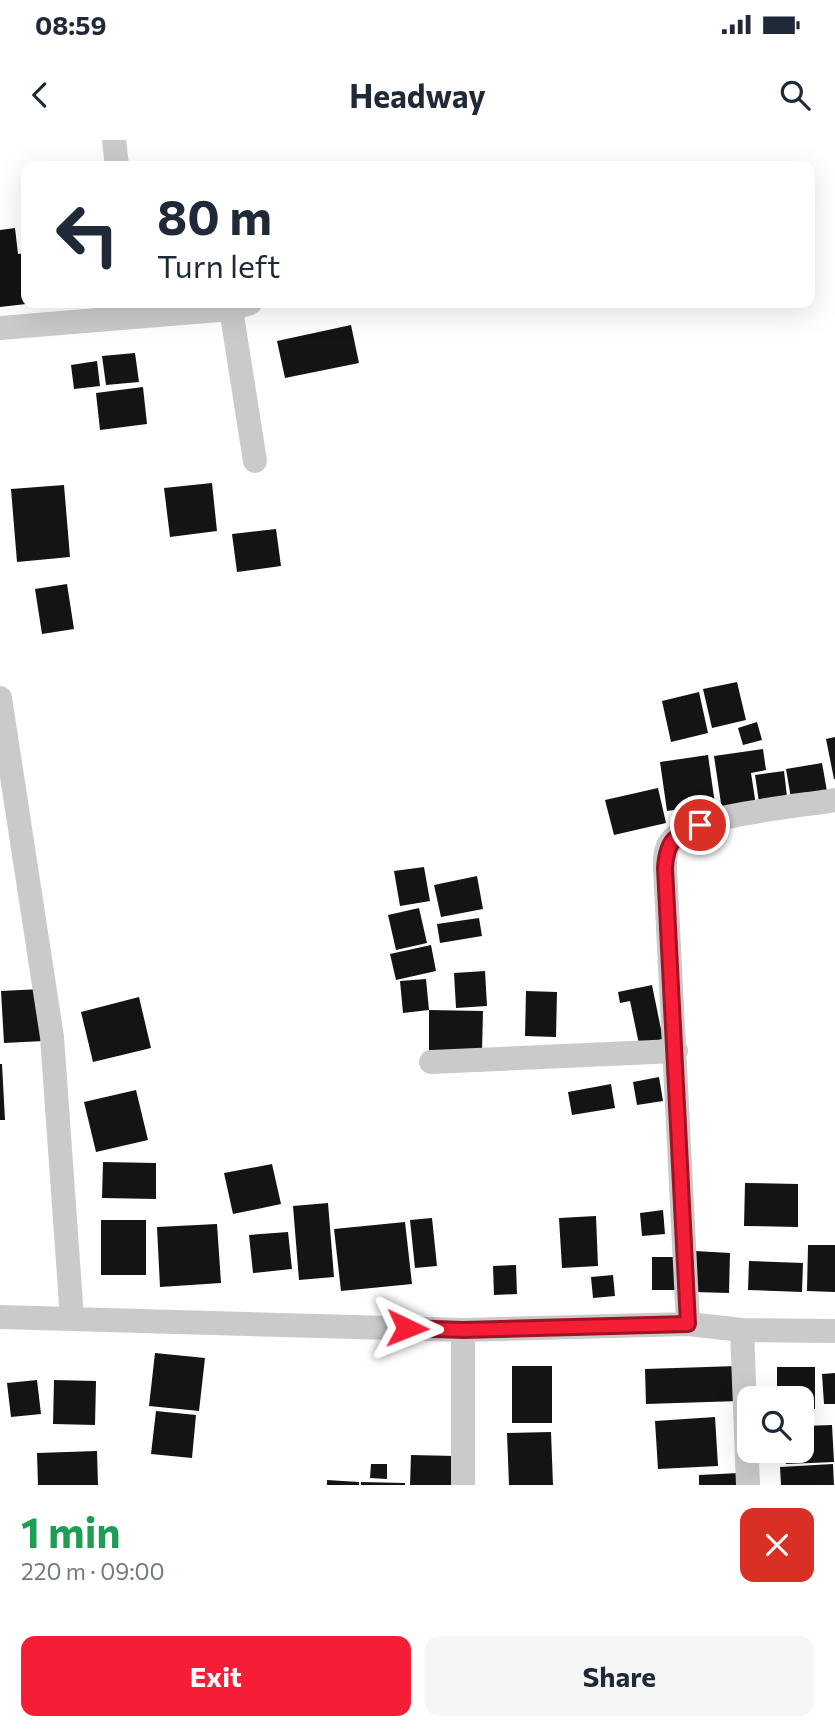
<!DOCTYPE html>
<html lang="en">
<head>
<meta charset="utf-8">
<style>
  :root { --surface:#fff; --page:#f6f6f7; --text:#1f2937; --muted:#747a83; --accent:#f61d36 }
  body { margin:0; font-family:Commissioner,sans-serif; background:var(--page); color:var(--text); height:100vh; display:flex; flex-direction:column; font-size:26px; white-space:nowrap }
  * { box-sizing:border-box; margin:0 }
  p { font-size:23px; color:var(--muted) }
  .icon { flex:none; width:38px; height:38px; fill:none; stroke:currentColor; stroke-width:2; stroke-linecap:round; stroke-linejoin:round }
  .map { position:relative; height:1345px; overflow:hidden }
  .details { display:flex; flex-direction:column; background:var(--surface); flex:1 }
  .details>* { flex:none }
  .guide { position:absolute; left:21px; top:21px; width:794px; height:147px; border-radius:14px; box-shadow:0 7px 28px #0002; background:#fff; color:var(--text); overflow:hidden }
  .controls { position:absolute; left:737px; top:1246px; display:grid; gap:14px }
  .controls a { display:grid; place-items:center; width:77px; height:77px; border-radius:14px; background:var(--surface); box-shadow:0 7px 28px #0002; font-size:35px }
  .pin { position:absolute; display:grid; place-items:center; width:60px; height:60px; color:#fff; margin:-30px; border:4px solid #fff; border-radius:50%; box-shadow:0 2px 7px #0007 }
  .me { position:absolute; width:77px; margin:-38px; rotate:92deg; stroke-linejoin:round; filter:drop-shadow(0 0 5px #0008) }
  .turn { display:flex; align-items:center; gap:24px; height:147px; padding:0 21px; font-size:32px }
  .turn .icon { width:91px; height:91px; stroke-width:2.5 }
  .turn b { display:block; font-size:49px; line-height:60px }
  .round { display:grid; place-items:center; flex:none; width:74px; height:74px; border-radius:14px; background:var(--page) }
  .headline { display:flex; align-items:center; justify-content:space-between; height:119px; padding:0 21px }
  h1 { font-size:42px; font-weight:700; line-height:52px; color:#1e9e55 }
  .cta { display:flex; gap:14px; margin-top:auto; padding:14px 21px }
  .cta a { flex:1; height:80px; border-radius:14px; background:var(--accent); color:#fff; font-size:28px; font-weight:700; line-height:80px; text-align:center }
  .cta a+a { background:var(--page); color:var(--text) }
  .status { display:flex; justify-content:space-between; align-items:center; height:49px; padding:0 35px; background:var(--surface); direction:ltr }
  .status svg { height:19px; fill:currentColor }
  header { display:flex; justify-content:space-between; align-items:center; height:91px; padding:0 21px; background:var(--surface); font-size:32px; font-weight:700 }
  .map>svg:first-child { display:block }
  .building { fill:#141414 }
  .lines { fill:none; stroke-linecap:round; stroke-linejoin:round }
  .minor { stroke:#cacaca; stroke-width:24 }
  .route-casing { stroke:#a01323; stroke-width:18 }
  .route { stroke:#f61d36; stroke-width:12 }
</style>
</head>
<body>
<div class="status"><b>08:59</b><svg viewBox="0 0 49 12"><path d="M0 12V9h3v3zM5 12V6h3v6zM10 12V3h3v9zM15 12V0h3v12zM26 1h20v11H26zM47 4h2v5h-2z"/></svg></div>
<header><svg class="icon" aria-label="back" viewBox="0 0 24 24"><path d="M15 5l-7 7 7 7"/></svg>Headway<svg class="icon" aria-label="search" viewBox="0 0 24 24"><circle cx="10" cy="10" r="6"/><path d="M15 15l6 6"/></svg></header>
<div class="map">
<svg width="835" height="1345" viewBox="0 0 835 1345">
  <rect width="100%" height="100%" fill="#fff"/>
  <!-- building -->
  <path class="building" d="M15,88L18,114L26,113V164L0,167V90Z
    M351,185L359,223L285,238L277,201Z
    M135,213L139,242L106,245L102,216Z
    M97,221L100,246L74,249L71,225Z
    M143,247L147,284L100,290L96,253Z
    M212,343L217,391L170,397L164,348Z
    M64,345L70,417L17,422L11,349Z
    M276,389L281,426L237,432L232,394Z
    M67,444L74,489L42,494L35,449Z
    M737,542L746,580L712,588L703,549Z
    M699,552L708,593L671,602L662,561Z
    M757,582L762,600L743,605L738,588Z
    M835,597V639H834L826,599Z
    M763,609L766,630L751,633L757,672L723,677L714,616Z
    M708,615L715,664L667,671L660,622Z
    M822,623L828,657L792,664L786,629Z
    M784,631L788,665L760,669L755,635Z
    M658,648L666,683L614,695L605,660Z
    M424,727L430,761L400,766L394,731Z
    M477,736L483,769L441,777L434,745Z
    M419,768L427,803L396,810L388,775Z
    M479,778L482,796L440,803L437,784Z
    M431,805L436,831L396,840L390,814Z
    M485,831L487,866L456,868L454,833Z
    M426,839L429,870L403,873L400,841Z
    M652,845L663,899L639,904L630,861L620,863L618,852Z
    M41,849L44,901L4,903L1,851Z
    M526,851L557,852L556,897L525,896Z
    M139,857L151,908L93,922L81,872Z
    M429,870L483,871L482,911H429Z
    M0,924H2L5,980H0Z
    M659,937L663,961L637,965L633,942Z
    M611,944L615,968L572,975L568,952Z
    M136,950L148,1000L96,1012L84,962Z
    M103,1022L156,1023V1059L102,1058Z
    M272,1024L281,1064L233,1074L224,1033Z
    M745,1043L798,1044V1087L744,1086Z
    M328,1063L334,1137L299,1140L293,1066Z
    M663,1070L665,1094L642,1096L640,1073Z
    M596,1076L598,1126L562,1128L559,1078Z
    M432,1078L437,1126L415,1128L410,1080Z
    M101,1080H146V1135H101Z
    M405,1082L412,1144L341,1151L334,1089Z
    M217,1084L221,1143L160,1147L157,1087Z
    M288,1092L292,1129L253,1133L249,1095Z
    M808,1105H835V1152L807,1151Z
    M695,1111L730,1113L729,1153L694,1152Z
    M652,1117H676V1150H652Z
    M749,1121L803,1123L802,1152L748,1150Z
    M516,1125L517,1154L494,1155L493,1126Z
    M613,1135L615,1156L593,1158L591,1137Z
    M155,1213L205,1218L199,1271L149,1266Z
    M512,1226H552V1283H512Z
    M737,1226L739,1261L646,1264L645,1229Z
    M777,1227H815V1269H802V1258H777Z
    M835,1233V1264H824L822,1234Z
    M37,1240L41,1274L11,1277L7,1243Z
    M54,1240L96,1241L95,1285L53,1284Z
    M156,1271L196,1275L192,1318L151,1314Z
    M715,1277L718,1326L658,1329L655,1281Z
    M832,1285L834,1322L786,1324L785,1311H802V1286Z
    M551,1292L553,1345H509L507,1293Z
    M97,1311L98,1345H38L37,1313Z
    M411,1315L456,1316L455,1345H410Z
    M371,1324H387V1339L370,1338Z
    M833,1324L834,1345H781L780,1327Z
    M739,1333L740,1345H699V1335Z
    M327,1340L359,1342V1345H327Z
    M361,1342L405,1343V1345H361Z"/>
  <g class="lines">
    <!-- minor -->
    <path class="minor" d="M114,0L117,26
      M231,169L255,321
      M0,188L231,169L250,163
      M0,558L52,897L72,1178
      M431,922L676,911
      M0,1177L463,1190L688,1184L742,1190L835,1191
      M688,1184L665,728C665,718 665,709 671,701C689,675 802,666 835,660
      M463,1190V1345
      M742,1190L748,1345"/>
  </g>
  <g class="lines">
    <!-- route casing -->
    <g class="route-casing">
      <path id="route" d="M407,1188L463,1190L688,1184L665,728C667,699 675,696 700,685"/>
    </g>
    <!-- route -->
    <use href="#route" class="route"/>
  </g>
</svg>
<div class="controls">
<a><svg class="icon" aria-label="search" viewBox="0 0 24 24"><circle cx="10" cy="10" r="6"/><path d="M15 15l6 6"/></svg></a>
</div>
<div class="pin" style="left:700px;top:685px;background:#d93025"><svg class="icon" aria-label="arrive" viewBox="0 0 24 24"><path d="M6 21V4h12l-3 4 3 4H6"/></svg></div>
<svg class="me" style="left:407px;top:1188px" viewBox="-20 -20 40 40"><path d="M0-17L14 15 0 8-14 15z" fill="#f61d36" stroke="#fff" stroke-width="4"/></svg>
<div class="guide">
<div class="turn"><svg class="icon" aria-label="left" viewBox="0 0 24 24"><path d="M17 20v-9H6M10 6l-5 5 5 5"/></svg><div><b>80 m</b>Turn left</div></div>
</div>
</div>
<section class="details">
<div class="headline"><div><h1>1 min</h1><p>220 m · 09:00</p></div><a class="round" style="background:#d93025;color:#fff"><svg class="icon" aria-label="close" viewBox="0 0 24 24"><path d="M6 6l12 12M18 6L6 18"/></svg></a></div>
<div class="cta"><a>Exit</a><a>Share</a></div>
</section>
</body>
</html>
